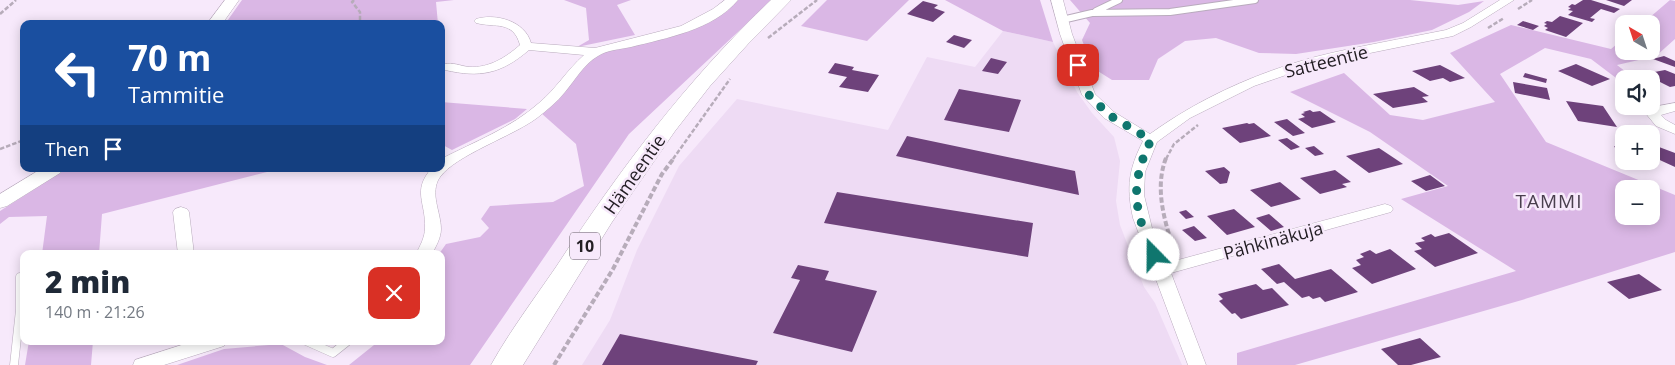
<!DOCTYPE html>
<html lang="en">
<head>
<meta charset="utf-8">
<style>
  :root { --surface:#fff; --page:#f2f2f3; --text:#1f2937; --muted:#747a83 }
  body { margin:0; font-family:"Open Sans",sans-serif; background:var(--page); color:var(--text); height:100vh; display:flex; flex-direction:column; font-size:19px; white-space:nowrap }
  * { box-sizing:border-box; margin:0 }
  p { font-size:16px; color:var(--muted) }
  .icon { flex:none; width:28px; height:28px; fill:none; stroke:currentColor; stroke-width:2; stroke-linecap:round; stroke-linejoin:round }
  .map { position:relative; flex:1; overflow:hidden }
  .sheet { position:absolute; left:20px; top:250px; width:425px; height:95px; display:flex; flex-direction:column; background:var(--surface); border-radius:10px; box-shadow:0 2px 12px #0003 }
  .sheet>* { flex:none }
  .top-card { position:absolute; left:20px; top:20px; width:425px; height:152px; border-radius:10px; box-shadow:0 2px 12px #0003; background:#1a4fa0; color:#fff; overflow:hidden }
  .needle { width:32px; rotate:321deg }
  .buttons { position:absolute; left:1615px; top:15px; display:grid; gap:10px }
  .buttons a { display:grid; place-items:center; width:45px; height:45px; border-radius:10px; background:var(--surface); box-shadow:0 2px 12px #0003; font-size:25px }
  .pin { position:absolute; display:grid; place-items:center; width:42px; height:42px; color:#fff; margin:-21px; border-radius:10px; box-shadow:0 2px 8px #0006 }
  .me { position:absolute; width:55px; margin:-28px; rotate:338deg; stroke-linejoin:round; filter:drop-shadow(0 0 4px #0008) }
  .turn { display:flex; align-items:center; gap:18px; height:105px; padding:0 25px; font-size:22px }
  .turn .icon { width:65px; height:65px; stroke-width:2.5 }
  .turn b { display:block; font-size:35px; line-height:42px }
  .then { display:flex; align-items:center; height:48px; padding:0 25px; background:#0003; gap:10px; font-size:19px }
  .round { display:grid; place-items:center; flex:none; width:52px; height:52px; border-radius:10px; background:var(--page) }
  .headline { display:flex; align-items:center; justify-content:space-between; height:85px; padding:0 25px }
  h1 { font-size:30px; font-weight:800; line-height:38px }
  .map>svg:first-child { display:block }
  .built { fill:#eedbf4 }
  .green { fill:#dab7e5; fill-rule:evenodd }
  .building { fill:#6e427b }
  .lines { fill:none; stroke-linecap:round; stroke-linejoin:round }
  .service-far1-casing { stroke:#b9abbd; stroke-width:8 }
  .service-casing { stroke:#b9abbd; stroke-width:9 }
  .minor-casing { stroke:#b9abbd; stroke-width:1 }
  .tertiary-casing { stroke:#b9abbd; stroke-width:1 }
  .trunk-casing { stroke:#b9abbd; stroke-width:1 }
  .path-far1 { stroke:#b7acba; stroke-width:2.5; stroke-dasharray:4.5 2; stroke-linecap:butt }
  .path { stroke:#b7acba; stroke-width:4; stroke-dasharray:5.5 2.5; stroke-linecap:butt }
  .service-far1 { stroke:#fff; stroke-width:6 }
  .service { stroke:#fff; stroke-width:8 }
  .minor { fill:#fff; fill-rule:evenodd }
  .tertiary { fill:#fff; fill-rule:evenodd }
  .trunk { fill:#fff; fill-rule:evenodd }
  .route { stroke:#0f766e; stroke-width:9; stroke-dasharray:0 16.2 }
  .labels { text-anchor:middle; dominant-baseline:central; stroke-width:5; stroke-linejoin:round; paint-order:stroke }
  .shield { fill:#f7e9fb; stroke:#625a64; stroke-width:1 }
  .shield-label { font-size:16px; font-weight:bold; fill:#221d23 }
  .street-label { font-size:18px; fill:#221d23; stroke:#f7e9fb }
  .neighbourhood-label { font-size:19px; letter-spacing:1px; fill:#4a3f4e; stroke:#f7e9fb }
</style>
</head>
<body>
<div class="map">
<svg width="1675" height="365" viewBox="0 0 1675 365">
  <rect width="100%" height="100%" fill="#f7e9fb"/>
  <!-- built -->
  <path class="built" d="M1003,31L1053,42L1077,92L1092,113L1114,137L1120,161L1116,201L1120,225L1144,287L1155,303L1182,365H582L610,320L637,250L679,166L737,99L888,130L927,57L975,67Z"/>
  <!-- green -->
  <path class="green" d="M242,0H454L436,2L438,24H225Z
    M564,0H631L617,5L635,35L577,47L589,40L586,8Z
    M738,0H772L629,134L470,365H349L379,341H441V254H439L446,244L480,237L489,228L481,219L490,206L553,202L584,186L576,144L541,113L584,65L598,54L695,28L726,12Z
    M827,0H909L867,41L801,26Z
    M945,0H1040L1053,42L1003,31Z
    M1070,0H1410L1458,5L1484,1L1469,12L1432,30L1374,42L1296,54L1259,53L1216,38L1185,41L1158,59L1149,80H1112L1093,68L1082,40L1090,23Z
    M1670,0L1675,1V39L1656,56L1617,65L1635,79H1624V84L1591,59L1545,48L1500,74L1546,142L1675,195V252L1522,300L1295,365H1237V353L1516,271L1401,199L1448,186L1370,132L1290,92L1344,73L1390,115L1423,120L1495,102L1450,53L1511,25L1611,49L1624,38V51H1651V24H1642ZM1624,189H1651V216H1624Z
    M441,102L527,109L515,119L452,150L441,144Z
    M66,169H279L102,214L99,254H42L47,216L9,217L0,224V211Z
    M29,341H93L91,365H25Z
    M281,344L305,357L327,365H177L224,349Z"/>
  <!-- building -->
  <path class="building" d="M1583,0H1591L1620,9L1614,13L1601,9L1590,18L1595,19L1592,22L1568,15L1573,11L1568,10L1571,8L1568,7L1572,4L1575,5Z
    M1606,0H1632L1624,6Z
    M923,1L938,5L934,8L945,12L933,22L907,14Z
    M1560,16L1583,23L1566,37L1545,30L1548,28L1544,26L1547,24L1544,23L1547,21L1552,22Z
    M1523,21L1539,26L1533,30L1517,25Z
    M954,35L972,40L964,48L946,42Z
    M1664,56L1675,61V67L1653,59Z
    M991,58L1007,62L998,74L982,71Z
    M835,63L854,67L852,70L879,75L868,92L839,87L847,77L828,73Z
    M1576,64L1610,79L1592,86L1558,71Z
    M1440,65L1465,78L1450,82L1443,78L1430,81L1412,71Z
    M1665,70L1675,74V86L1670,87L1644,74Z
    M1525,73L1547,79L1546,83L1523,77Z
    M1513,82L1547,88L1550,100L1515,93Z
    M1414,87L1429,96L1422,97L1428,102L1393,108L1373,94Z
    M959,89L1021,100L1009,132L944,120Z
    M1566,101L1603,106L1617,127L1578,121Z
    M1310,110L1313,112L1320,111L1336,122L1312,128L1298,119L1305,117L1301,114L1305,113L1303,112Z
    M1287,119L1305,133L1293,136L1274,122Z
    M1247,123L1249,124L1254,123L1271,136L1240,143L1222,128Z
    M907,136L1075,171L1079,195L896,156Z
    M1624,136V150L1614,147Z
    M1287,138L1300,147L1291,150L1278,140Z
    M1651,144L1675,153V167L1651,156Z
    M1314,146L1324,154L1315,156L1305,148Z
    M1379,148L1403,164L1369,173L1346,156Z
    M1224,167L1230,172L1227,183L1220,184L1205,171Z
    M1335,170L1351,182L1342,184L1347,187L1320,194L1300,178Z
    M1430,175L1445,186L1426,191L1411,181Z
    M1280,182L1301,199L1271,207L1250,190Z
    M837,192L1033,223L1028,257L824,223Z
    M1234,209L1255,227L1227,235L1207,216Z
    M1186,210L1194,217L1186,219L1179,212Z
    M1269,214L1284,227L1271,231L1256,218Z
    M1194,226L1207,238L1195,241L1182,230Z
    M1449,233L1478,253L1435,267L1414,251L1422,249L1415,243L1425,241L1421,238L1431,234L1435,237Z
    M1390,249L1416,269L1372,284L1352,268L1361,265L1356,260L1364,257L1360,254L1370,250L1376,254Z
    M1279,264L1295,279L1331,269L1358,292L1325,302L1320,297L1313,299L1309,296L1302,298L1284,282L1277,284L1261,269Z
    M798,265L829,271L825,280L877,291L852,352L773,333L800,280L791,278Z
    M1639,274L1662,290L1629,299L1607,282Z
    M1256,284L1263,290L1272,288L1289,305L1241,319L1235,313L1232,314L1219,301L1223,299L1218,294Z
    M620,334L758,361L756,365H602Z
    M1420,338L1441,357L1411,365H1398L1381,349Z"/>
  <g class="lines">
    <!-- service-far1 casing -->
    <g class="service-far1-casing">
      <path id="service-far1" d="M1096,11L1119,0
        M1062,20L1092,13L1170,12L1255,0"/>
    </g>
    <!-- service casing -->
    <g class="service-casing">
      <path id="service" d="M306,341L333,353L348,341
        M14,365L20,310V277"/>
    </g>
    <!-- minor casing -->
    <g class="minor-casing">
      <path id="minor" d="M725,0H738C713,30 666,38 631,47C621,49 607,50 598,56C584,64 575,80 565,92C557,102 547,110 537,118C511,137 456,155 440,177C429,193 441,212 441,229C441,238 436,246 432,254H416C420,246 425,237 425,228C426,203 412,191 431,169H441V159C474,142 511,128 539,103C556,89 567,70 584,55L529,50C501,74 480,78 445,70L443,67L445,64C452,62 461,66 469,67C489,68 505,58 520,45C513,20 495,28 476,23L474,21L476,19C496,13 525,21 531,43L595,48L681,26L713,9Z
        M1051,0H1063L1072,34L1095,94L1114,112L1150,134C1200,98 1256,73 1315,57C1358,46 1402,39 1446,30L1463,23L1500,0H1514L1471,27L1453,36L1321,63L1254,86L1190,118L1157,142L1145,172L1144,195L1152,228L1167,263L1385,204L1391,206L1393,209L1391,212L1171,273L1206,365H1188L1133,218C1126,186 1129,169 1143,141L1104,118L1082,95L1060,34Z
        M1675,103V111L1661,115L1666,120L1675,125V134L1656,126L1647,115L1653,107Z
        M181,207L187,209L189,212L194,254H178L173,212L175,209Z
        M194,341H226L224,346L164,365H133L135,360Z"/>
    </g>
    <!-- tertiary casing -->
    <g class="tertiary-casing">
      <path id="tertiary" d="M225,0H239L222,24H207Z
        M41,169H62L60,173L7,206L0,208V194Z"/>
    </g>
    <!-- trunk casing -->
    <g class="trunk-casing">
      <path id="trunk" d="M771,0H791L748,44L710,86L675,131L612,222L523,365H491C510,331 534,299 556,267C620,169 686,81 771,0Z"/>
    </g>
    <!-- path-far1 -->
    <path class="path-far1" d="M354,0L352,2L360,12V24
      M1518,9L1532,0
      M0,14L16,0
      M1488,28L1504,18
      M768,38L817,0
      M0,149L24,140
      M673,159L730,79
      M1166,159L1174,144L1198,125"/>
    <!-- path -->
    <path class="path" d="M1166,158C1154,189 1165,223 1175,253
      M554,365L613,269L662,174L674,158"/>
    <!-- service-far1 -->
    <use href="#service-far1" class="service-far1"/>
    <!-- service -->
    <use href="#service" class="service"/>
    <!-- minor -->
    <use href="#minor" class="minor"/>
    <!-- tertiary -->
    <use href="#tertiary" class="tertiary"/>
    <!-- trunk -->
    <use href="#trunk" class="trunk"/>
  </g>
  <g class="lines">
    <!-- route -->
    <path class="route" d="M1078,65L1089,95L1109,115L1151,140C1129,185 1134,211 1154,255"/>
  </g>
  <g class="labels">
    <!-- shield labels -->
    <rect class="shield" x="570" y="232.5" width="30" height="27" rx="4"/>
    <g class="shield-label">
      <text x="585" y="246">10</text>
    </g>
    <!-- street labels -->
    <g class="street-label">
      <text transform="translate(1326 61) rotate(-14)">Satteentie</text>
      <text transform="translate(634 174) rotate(-55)">Hämeentie</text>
      <text transform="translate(1273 240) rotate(-15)">Pähkinäkuja</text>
    </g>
    <!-- neighbourhood labels -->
    <g class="neighbourhood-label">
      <text x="1549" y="201">TAMMI</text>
    </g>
  </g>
</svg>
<div class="buttons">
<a><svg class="needle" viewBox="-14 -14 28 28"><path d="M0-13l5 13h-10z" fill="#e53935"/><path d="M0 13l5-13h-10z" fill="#747a83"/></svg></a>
<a><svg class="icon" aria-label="sound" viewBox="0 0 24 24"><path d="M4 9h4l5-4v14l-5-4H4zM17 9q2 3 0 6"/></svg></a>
<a>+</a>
<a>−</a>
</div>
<div class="pin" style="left:1078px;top:65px;background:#d93025"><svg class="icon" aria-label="arrive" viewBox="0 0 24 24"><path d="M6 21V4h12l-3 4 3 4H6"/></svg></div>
<svg class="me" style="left:1154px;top:255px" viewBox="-20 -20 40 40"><circle r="19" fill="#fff"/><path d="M0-13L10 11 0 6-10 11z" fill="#0f766e"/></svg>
<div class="top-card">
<div class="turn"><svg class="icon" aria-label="left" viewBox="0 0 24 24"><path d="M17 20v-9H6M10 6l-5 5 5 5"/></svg><div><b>70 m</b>Tammitie</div></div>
<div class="then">Then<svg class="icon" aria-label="arrive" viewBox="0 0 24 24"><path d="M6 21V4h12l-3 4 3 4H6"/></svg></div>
</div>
<section class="sheet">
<div class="headline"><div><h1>2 min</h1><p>140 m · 21:26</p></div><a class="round" style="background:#d93025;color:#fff"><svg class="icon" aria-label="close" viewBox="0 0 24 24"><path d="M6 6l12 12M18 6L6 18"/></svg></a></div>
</section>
</div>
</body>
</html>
